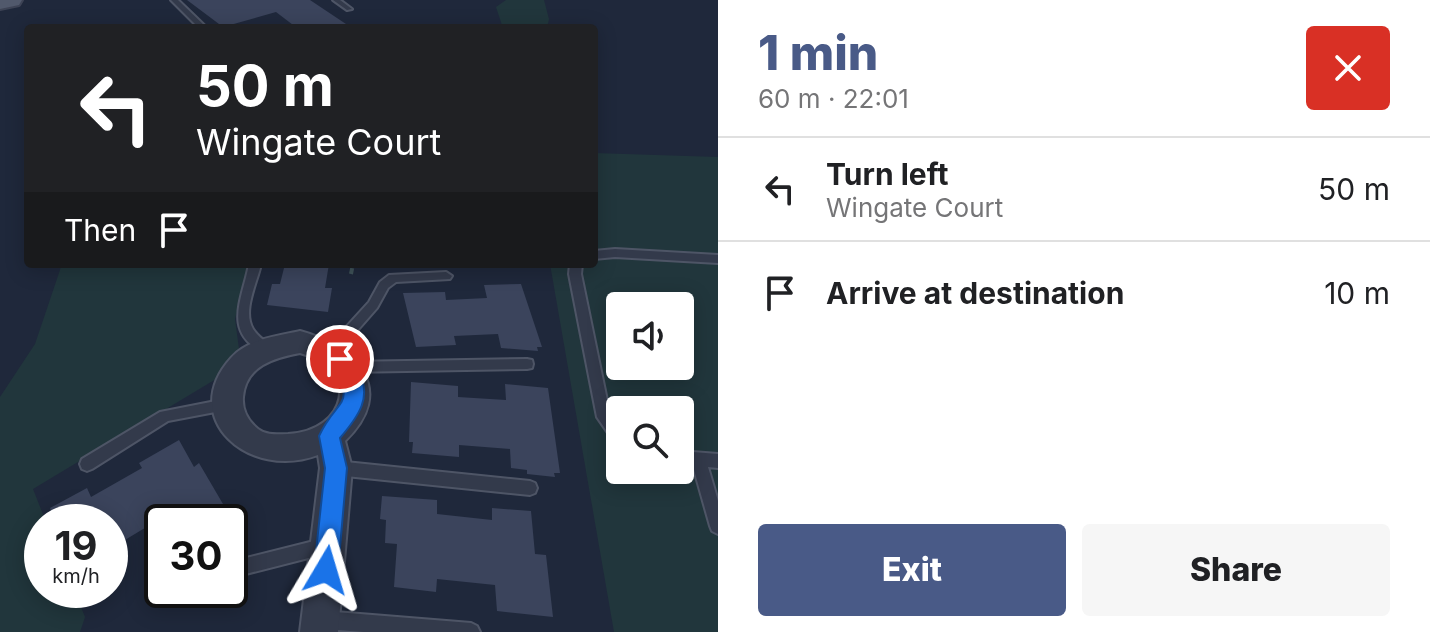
<!DOCTYPE html>
<html lang="en">
<head>
<meta charset="utf-8">
<style>
  :root { --surface:#fff; --page:#f6f6f6; --text:#202124; --muted:#757577; --line:#e0e0e0; --accent:#495a87 }
  body { margin:0; font-family:Inter,sans-serif; background:var(--page); color:var(--text); height:100vh; display:flex; flex-direction:column; font-size:30px; white-space:nowrap }
  * { box-sizing:border-box; margin:0 }
  p { font-size:26px; color:var(--muted) }
  .icon { flex:none; width:44px; height:44px; fill:none; stroke:currentColor; stroke-width:2; stroke-linecap:round; stroke-linejoin:round }
  .map { position:relative; flex:1; overflow:hidden }
  .details { display:flex; flex-direction:column; background:var(--surface); width:712px }
  .details>* { flex:none }
  .banner { position:absolute; left:24px; top:24px; width:574px; height:244px; border-radius:8px; box-shadow:0 4px 20px #0003; background:#202124; color:#fff; overflow:hidden }
  .fabs { position:absolute; left:606px; top:292px; display:grid; gap:16px }
  .fabs a { display:grid; place-items:center; width:88px; height:88px; border-radius:8px; background:var(--surface); box-shadow:0 4px 20px #0003; font-size:40px }
  .speed { position:absolute; left:24px; top:504px; display:flex; gap:16px; font-size:40px; font-weight:700; text-align:center }
  .speed>* { display:grid; place-content:center; width:104px; height:104px; border-radius:50%; background:var(--surface); box-shadow:0 4px 20px #0003; line-height:1 }
  .speed small { font-size:20px; font-weight:400 }
  .speed .limit { border:4px solid #111; border-radius:12px; background:#fff; color:#111 }
  .pin { position:absolute; display:grid; place-items:center; width:68px; height:68px; color:#fff; margin:-34px; border:4px solid #fff; border-radius:50%; box-shadow:0 2px 8px #0007 }
  .me { position:absolute; width:88px; margin:-44px; rotate:7deg; stroke-linejoin:round; filter:drop-shadow(0 0 6px #0008) }
  .turn { display:flex; align-items:center; gap:28px; height:168px; padding:0 40px; font-size:36px }
  .turn .icon { width:104px; height:104px; stroke-width:2.5 }
  .turn b { display:block; font-size:56px; line-height:68px }
  .then { display:flex; align-items:center; height:76px; padding:0 40px; background:#0003; gap:16px; font-size:30px }
  .round { display:grid; place-items:center; flex:none; width:84px; height:84px; border-radius:8px; background:var(--page) }
  .head { display:flex; align-items:center; justify-content:space-between; height:136px; padding:0 40px }
  h1 { font-size:48px; font-weight:800; line-height:60px; color:var(--accent) }
  .primary-button { display:flex; gap:16px; margin-top:auto; padding:16px 40px }
  .primary-button a { flex:1; height:92px; border-radius:8px; background:var(--accent); color:#fff; font-size:32px; font-weight:800; line-height:92px; text-align:center }
  .primary-button a+a { background:var(--page); color:var(--text) }
  ul { padding:0; list-style:none }
  li { display:flex; align-items:center; gap:24px; height:104px; padding:0 40px; border-top:2px solid var(--line) }
  li div { flex:1 }
  li b { display:block; font-size:30px }
  li em { font-style:normal }
  main { display:flex; flex:1; min-height:0 }
  .map>svg:first-child { display:block }
  .green { fill:#21363c; fill-rule:evenodd }
  .building { fill:#3b445c }
  .lines { fill:none; stroke-linecap:round; stroke-linejoin:round }
  .lane-casing { stroke:#4e5566; stroke-width:4 }
  .street-casing { stroke:#4e5566; stroke-width:4 }
  .primary-casing { stroke:#3d4355; stroke-width:4 }
  .path { stroke:#3f5359; stroke-width:4; stroke-dasharray:6 6; stroke-linecap:butt }
  .lane { fill:#333a4b; fill-rule:evenodd }
  .street { fill:#333a4b; fill-rule:evenodd }
  .primary { fill:#51596c; fill-rule:evenodd }
  .route { fill:#1a73e8; stroke:#114b97; stroke-width:2 }
</style>
</head>
<body>
<main>
<div class="map">
<svg width="718" height="632" viewBox="0 0 718 632">
  <rect width="100%" height="100%" fill="#1f283b"/>
  <!-- green -->
  <path class="green" d="M506,0H544L549,19L547,28H503L496,7Z
    M594,153L718,157V632H614L550,264H594ZM620,306H680V366H620ZM620,410H680V470H620Z
    M62,264H250L235,319L241,364L33,489L46,522H42V590H74L85,617L80,632H0V397L35,344Z"/>
  <!-- building -->
  <path class="building" d="M187,0H310L352,28H297L276,12L223,27Z
    M285,264H329L325,288H332L328,312L267,305L272,284H280Z
    M521,284L542,347H537L538,351L501,348L498,334L454,336L456,345L416,347L403,293L445,292L446,300L487,298L484,285Z
    M411,382L458,386V397L506,400L505,384L548,388L560,473H554L555,477L527,474V470L511,468L510,449L459,445V457L412,453L413,442H409Z
    M179,440L194,467L199,463L223,504L194,522H172L168,514L110,549V522H55L50,508L87,488L91,497L142,468L139,463Z
    M382,496L437,500V514L492,520V508L531,511L535,554L546,555L553,617L497,611L495,585L437,579L436,592L394,587L397,544L385,543L386,520L380,519Z"/>
  <g class="lines">
    <!-- lane casing -->
    <g class="lane-casing">
      <path id="lane" d="M171,0H178L207,28H199Z
        M333,0H340L352,9L347,10Z
        M615,249L718,255V263L615,257L594,259V251Z
        M249,264H261C257,283 242,311 253,329C258,337 266,341 271,348L269,352L265,353C221,333 243,298 249,264Z
        M570,264H582L581,274L610,415L620,428V445L615,443L597,417L569,274Z
        M446,272L452,276L450,279L396,282L388,288L377,308L335,356H327L325,352L327,348L369,302L380,282L389,275Z
        M527,359L532,360L533,364L532,368L527,369L347,372L342,371L341,367L342,363L347,362Z
        M226,399L231,401L233,405L231,409L168,421L92,469L87,471L82,469L80,464L82,459L160,412Z
        M680,451L718,454V468L708,467L718,501V534L712,531L710,526L693,466L680,465Z
        M336,461L530,481L535,483L537,488L535,493L530,495L336,475L331,473L329,468L331,463Z
        M326,538L332,540L334,546L332,552L230,578V562Z
        M162,578V590H169L168,592L154,596L148,594L146,588L148,582Z
        M323,611L471,623L477,626L480,632H364L323,629L317,626L314,620L317,614Z"/>
    </g>
    <!-- street casing -->
    <g class="street-casing">
      <path id="street" d="M300,331C356,346 398,390 345,441L352,468L338,632H300L320,468L318,455C249,481 177,418 231,358C248,339 277,336 300,331ZM300,353C362,369 347,431 288,434C277,434 267,436 258,429C248,421 242,410 243,397C246,366 273,358 300,353Z"/>
    </g>
    <!-- primary casing -->
    <g class="primary-casing">
      <path id="primary" d="M0,0H22L19,5L0,9Z"/>
    </g>
    <!-- path -->
    <path class="path" d="M351,274L353,264"/>
    <!-- lane -->
    <use href="#lane" class="lane"/>
    <!-- street -->
    <use href="#street" class="street"/>
    <!-- primary -->
    <use href="#primary" class="primary"/>
  </g>
  <!-- route -->
  <path class="route" d="M340,351C349,354 352,361 357,369C374,396 358,417 340,438L347,468L338,570L335,579L326,583L317,579L314,570L325,468L319,436C338,395 357,410 331,359L333,353Z"/>
</svg>
<div class="fabs">
<a><svg class="icon" aria-label="sound" viewBox="0 0 24 24"><path d="M4 9h4l5-4v14l-5-4H4zM17 9q2 3 0 6"/></svg></a>
<a><svg class="icon" aria-label="search" viewBox="0 0 24 24"><circle cx="10" cy="10" r="6"/><path d="M15 15l6 6"/></svg></a>
</div>
<div class="speed"><div>19<small>km/h</small></div><div class="limit">30</div></div>
<div class="pin" style="left:340px;top:359px;background:#d93025"><svg class="icon" aria-label="arrive" viewBox="0 0 24 24"><path d="M6 21V4h12l-3 4 3 4H6"/></svg></div>
<svg class="me" style="left:326px;top:570px" viewBox="-20 -20 40 40"><path d="M0-17L14 15 0 8-14 15z" fill="#1a73e8" stroke="#fff" stroke-width="4"/></svg>
<div class="banner">
<div class="turn"><svg class="icon" aria-label="left" viewBox="0 0 24 24"><path d="M17 20v-9H6M10 6l-5 5 5 5"/></svg><div><b>50 m</b>Wingate Court</div></div>
<div class="then">Then<svg class="icon" aria-label="arrive" viewBox="0 0 24 24"><path d="M6 21V4h12l-3 4 3 4H6"/></svg></div>
</div>
</div>
<section class="details">
<div class="head"><div><h1>1 min</h1><p>60 m · 22:01</p></div><a class="round" style="background:#d93025;color:#fff"><svg class="icon" aria-label="close" viewBox="0 0 24 24"><path d="M6 6l12 12M18 6L6 18"/></svg></a></div>
<ul>
<li><svg class="icon" aria-label="left" viewBox="0 0 24 24"><path d="M17 20v-9H6M10 6l-5 5 5 5"/></svg><div><b>Turn left</b><p>Wingate Court</p></div><em>50 m</em></li>
<li><svg class="icon" aria-label="arrive" viewBox="0 0 24 24"><path d="M6 21V4h12l-3 4 3 4H6"/></svg><div><b>Arrive at destination</b></div><em>10 m</em></li>
</ul>
<div class="primary-button"><a>Exit</a><a>Share</a></div>
</section>
</main>
</body>
</html>
